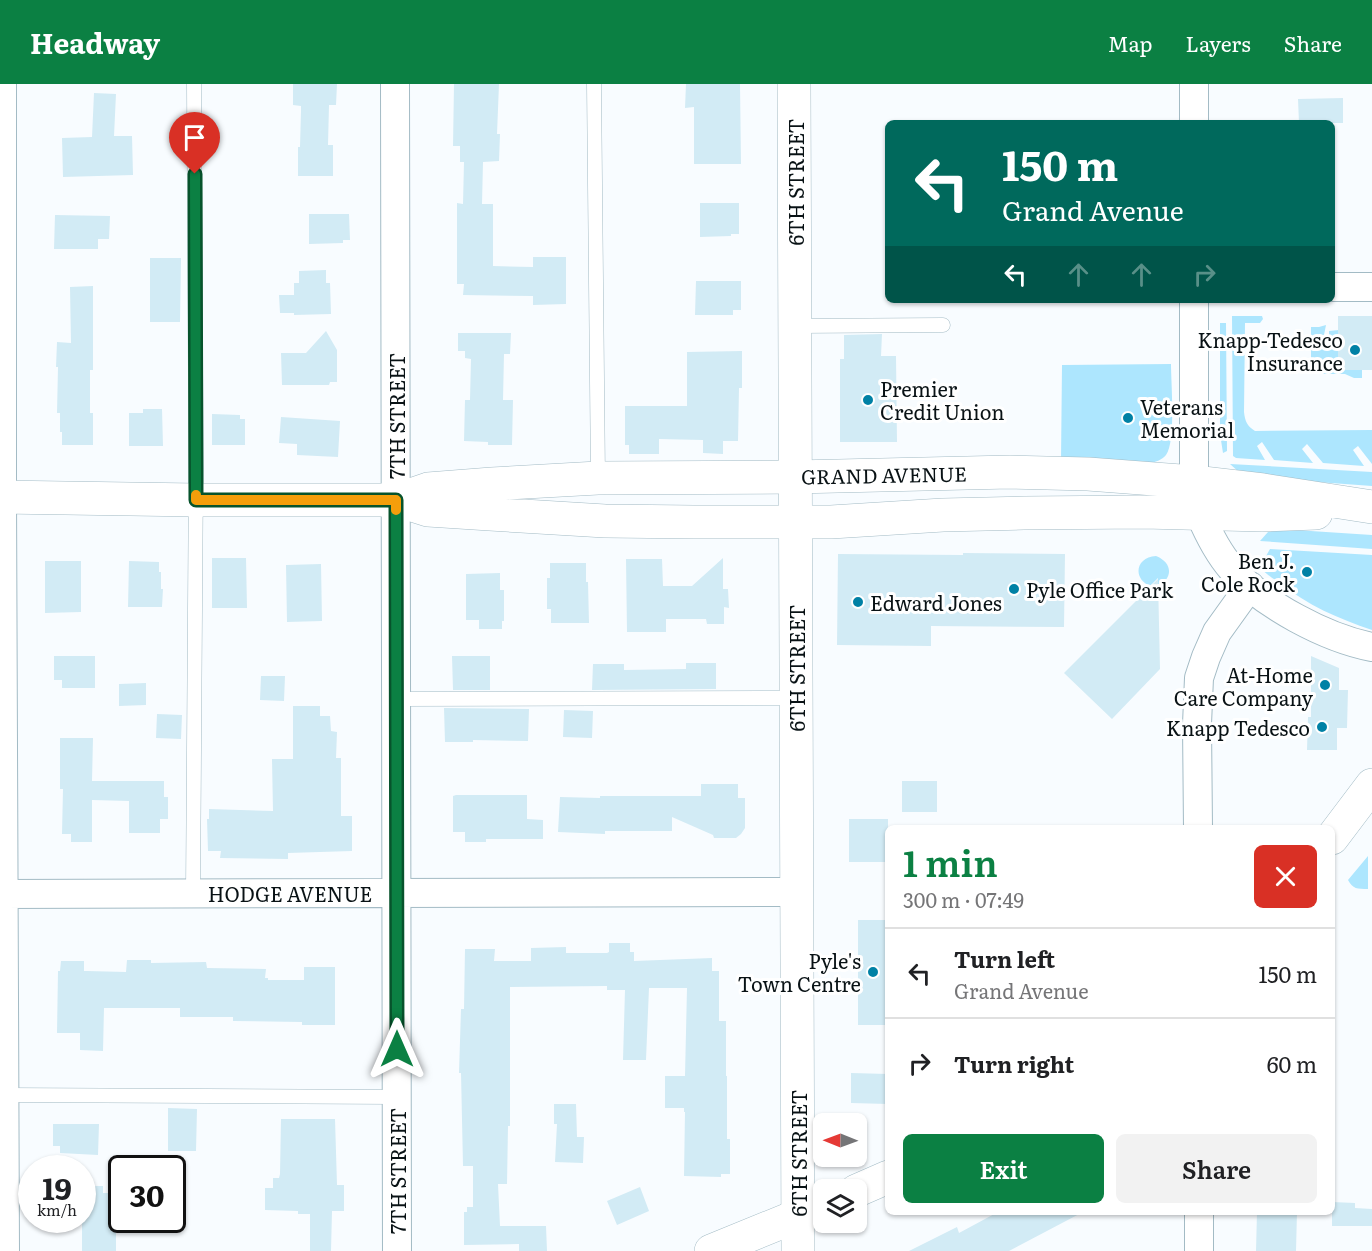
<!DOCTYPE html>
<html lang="en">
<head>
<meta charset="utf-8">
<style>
  :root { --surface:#fff; --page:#f2f2f2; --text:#202124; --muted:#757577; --line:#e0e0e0; --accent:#0b8043 }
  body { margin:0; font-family:Literata,serif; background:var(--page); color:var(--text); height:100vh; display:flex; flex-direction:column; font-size:22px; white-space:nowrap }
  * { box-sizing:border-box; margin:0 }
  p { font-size:20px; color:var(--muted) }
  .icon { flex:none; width:33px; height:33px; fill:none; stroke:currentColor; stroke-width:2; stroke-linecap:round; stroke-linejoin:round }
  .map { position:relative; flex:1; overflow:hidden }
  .sheet { position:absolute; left:885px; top:741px; width:450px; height:390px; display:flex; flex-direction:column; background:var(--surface); border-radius:9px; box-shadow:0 2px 4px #0004 }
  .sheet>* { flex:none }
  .guide { position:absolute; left:885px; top:36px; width:450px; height:183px; border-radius:9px; box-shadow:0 2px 4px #0004; background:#00695c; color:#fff; overflow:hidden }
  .needle { width:39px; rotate:271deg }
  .fabs { position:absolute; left:813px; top:1029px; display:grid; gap:12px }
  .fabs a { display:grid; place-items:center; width:54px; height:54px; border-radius:9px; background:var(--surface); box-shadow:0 2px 4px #0004; font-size:30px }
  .speed { position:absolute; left:18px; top:1071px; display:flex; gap:12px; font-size:30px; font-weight:700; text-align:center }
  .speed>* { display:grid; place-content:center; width:78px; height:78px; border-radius:50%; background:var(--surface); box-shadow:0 2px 4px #0004; line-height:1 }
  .speed small { font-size:15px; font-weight:400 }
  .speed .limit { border:3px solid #111; border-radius:9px; background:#fff; color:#111 }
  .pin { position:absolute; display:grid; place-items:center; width:51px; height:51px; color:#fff; margin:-62px -26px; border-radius:50% 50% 50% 0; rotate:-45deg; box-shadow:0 0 6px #0007 }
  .pin .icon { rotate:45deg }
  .me { position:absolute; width:66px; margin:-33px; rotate:0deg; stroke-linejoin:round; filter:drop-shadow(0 0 4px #0008) }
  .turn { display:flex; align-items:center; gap:21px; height:126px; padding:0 18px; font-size:27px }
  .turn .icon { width:78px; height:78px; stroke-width:2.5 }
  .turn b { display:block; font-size:42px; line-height:51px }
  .lanes { display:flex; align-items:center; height:57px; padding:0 18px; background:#0003; justify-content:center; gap:30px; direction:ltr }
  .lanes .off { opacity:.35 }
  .round { display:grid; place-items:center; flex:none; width:63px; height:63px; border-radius:9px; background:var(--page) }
  .headline { display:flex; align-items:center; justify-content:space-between; height:102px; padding:0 18px }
  h1 { font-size:36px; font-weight:600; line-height:45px; color:var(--accent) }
  .cta { display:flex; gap:12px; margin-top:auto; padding:12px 18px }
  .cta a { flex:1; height:69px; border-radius:9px; background:var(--accent); color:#fff; font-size:24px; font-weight:600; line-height:69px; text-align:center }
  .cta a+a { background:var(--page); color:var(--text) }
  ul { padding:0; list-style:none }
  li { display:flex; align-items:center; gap:18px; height:90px; padding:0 18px; border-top:2px solid var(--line) }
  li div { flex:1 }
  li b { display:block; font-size:22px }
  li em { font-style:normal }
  header { display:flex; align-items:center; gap:36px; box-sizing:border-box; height:84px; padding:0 30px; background:var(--accent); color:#fff }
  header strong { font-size:28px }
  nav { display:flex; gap:33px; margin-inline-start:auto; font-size:21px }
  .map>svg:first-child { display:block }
  .green { fill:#ade6fe }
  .building { fill:#d2ebf5 }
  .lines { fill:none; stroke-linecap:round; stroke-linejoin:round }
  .service-casing { stroke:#a3bbc5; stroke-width:15 }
  .minor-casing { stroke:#a3bbc5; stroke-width:30 }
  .tertiary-casing { stroke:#a3bbc5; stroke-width:34 }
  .secondary-casing { stroke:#a3bbc5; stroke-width:34 }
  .primary-casing { stroke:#a3bbc5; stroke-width:34 }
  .service { stroke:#fff; stroke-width:14 }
  .minor { stroke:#fff; stroke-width:28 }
  .tertiary { stroke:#fff; stroke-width:33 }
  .secondary { stroke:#fff; stroke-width:33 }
  .primary { stroke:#fff; stroke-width:33 }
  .route-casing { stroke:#07532c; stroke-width:15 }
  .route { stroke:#0b8043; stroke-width:10 }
  .slow { stroke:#f59e0b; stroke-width:10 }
  .poi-dot { fill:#0081a5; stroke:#fff; stroke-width:2 }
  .labels { text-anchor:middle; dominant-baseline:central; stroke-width:6; stroke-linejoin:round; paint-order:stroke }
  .street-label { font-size:20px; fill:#091215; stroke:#fff }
  .poi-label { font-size:20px; fill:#091215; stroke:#fff; text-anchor:end }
</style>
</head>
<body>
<header>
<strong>Headway</strong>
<nav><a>Map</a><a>Layers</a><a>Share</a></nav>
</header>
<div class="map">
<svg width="1372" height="1167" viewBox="0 0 1372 1167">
  <rect width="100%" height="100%" fill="#f8fcff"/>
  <!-- green -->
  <path class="green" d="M1232,232H1262L1263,235L1260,239H1245L1244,328C1245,337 1247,342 1255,347L1372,346V380L1358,362L1353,366L1364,382L1323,379L1307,360L1302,365L1313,379L1274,376L1262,358L1257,362L1265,376L1236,374L1233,372Z
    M1220,239H1226L1227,367L1223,369L1220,350Z
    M1326,241L1324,251L1316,252V264H1329V247L1339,246L1338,286H1362V294H1354L1345,290H1311V243H1319Z
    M1171,280C1171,299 1176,357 1166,371C1162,376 1155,378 1149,380L1061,376L1062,281Z
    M1230,380L1372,388V402L1290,396L1240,389Z
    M1280,445L1372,451V465L1260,457L1268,448Z
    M1270,465L1372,471V546C1339,535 1307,521 1280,499C1272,494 1264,489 1258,481L1262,479Z
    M1156,472C1172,478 1174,494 1158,502V494L1150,502C1132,494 1136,473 1156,472Z
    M1368,772V805C1357,805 1353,805 1348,796Z"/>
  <!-- building -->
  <path class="building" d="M293,0H337L336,21H329L328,61H333V92H298V63H300L301,27V22L293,21Z
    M454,0H499L497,50H500L499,77L483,78L482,120H493V182L533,183V173H566V220L533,221V212L463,211L464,200H457V119L463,120L464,78H460V62H453Z
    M686,0H740L741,80H694V23L685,24Z
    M94,9L116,10L114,52H132L133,91L63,93L62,54L92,53Z
    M1343,14V39H1299L1298,15Z
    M700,119H739V150H731V152L700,153Z
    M309,130H349L350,156H343V159L309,160Z
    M55,131L110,132L109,155H98V165H54Z
    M150,174H181L180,238H150Z
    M326,186V199H330L331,230L294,231V229H280L279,211H294V199H299V187Z
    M696,197H741V226H733V231H695Z
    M93,202V286H90V329H93V361H62V348H60V329H57L58,283H56L57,258L71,259L70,203Z
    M1338,232H1372V286H1338Z
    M326,247L337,266V298H330L329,301H282L281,269H306Z
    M458,249H511L510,270H504L503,316H513L512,361H488V358L464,357L465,316H470L471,275L465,274V267H458Z
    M882,250L881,272H896L897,358H840V275H844V251Z
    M742,267V304H739L738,357H723V370L703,369V356L659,355V370H629V361H625V322H687V268Z
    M143,325H162L163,362H129V329H143Z
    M212,330L240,331V335H245V361H212Z
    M281,333L340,337L338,373L297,371V360L279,359Z
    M963,469L1065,470L1064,543L931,542V562L837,561L838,470L963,471Z
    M212,474H246L247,524H212Z
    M723,474V505H728L729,524L724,523V540H707L706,535H666V548H627L626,475H662L663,502H692Z
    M45,477H81V528L45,529Z
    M129,477L159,478V488H161V505H163L162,523H128Z
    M550,479H586V498H588L589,539H551V525H547V494H550Z
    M321,480L322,537L287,538L286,481Z
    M500,489V506H504V537H502V545H479V536H466V490Z
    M1158,495L1160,585L1112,635L1064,589Z
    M54,572H95V604H62V596H54Z
    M452,572H490V606H453Z
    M1311,572L1339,584V606H1348L1347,644H1337V666H1307L1308,633H1311Z
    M686,579H716V605L592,606L593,580H624V586L686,585Z
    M261,592H285L284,617L260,616Z
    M146,599V621L119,622V600Z
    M293,622H320V632H330L331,647L337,648L336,674H341V732H352V767L288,769V775L220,774L221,767H208L207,735H209V725L273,727L272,675H293Z
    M444,624L529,625L528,657L473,656V658H445Z
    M564,626L593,627L592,654L563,653Z
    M157,630L182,631L181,655L156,654Z
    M60,654H93L92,697H164V713H168V735H160V749H129V717L92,716V758H71V750H62L63,705H60Z
    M902,697H937V728H902Z
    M701,700H738V714H745V744L741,750L736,754H714L713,751L672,733V747H605V750L558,748L560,713L600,714V712H701Z
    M456,711H527V735L543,736V755H486V758H465V748H453V712Z
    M849,735H888V778H849Z
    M858,836H888V941H858Z
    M609,859H630V868H634V877L712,874V887H719V937H726V992H727V1055H730V1090H721V1093L684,1092L685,1028H684V1024H665V992H685L687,904H649L646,976H623L625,906H607V902L510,903V1042H508L507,1100H498L500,1142H546L547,1167H519V1160L464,1161V1128H467V1123H473V1082H463L461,989H459L461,925H464L465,865H495L494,877H531V864L566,863V869H607L609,868Z
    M127,876H151V879L206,878L207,884L266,885L265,894H268V896H304V883H335V941H302V938L233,937V933H180V924H104L103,967L80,966V949H57L58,887H60L61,877H84V887H87L126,888Z
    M851,989L888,990V1020L851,1019Z
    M554,1020H576L577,1053H584L583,1079L555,1078L557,1040H554Z
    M168,1024L197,1025L196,1067H168Z
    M281,1035H335L337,1101H344V1127H332L331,1167H310V1130H298V1127L265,1126V1104H273V1094H279L280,1090Z
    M53,1040H99L98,1071L60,1069V1062H53Z
    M82,1102H103V1109H122V1139H116V1167H82Z
    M640,1103L649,1127L617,1141L607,1117Z
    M1332,1118L1355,1119V1124L1372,1125V1142H1332Z
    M998,1128H1083L1009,1167H909L957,1143L959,1149Z
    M1257,1128H1297L1296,1167H1256Z"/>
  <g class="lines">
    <!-- service casing -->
    <g class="service-casing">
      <path id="service" d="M594,0L598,394
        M795,242L943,241
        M396,615L796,614
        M193,810L196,384L194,0
        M2,1011L397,1013"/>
    </g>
    <!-- minor casing -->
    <g class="minor-casing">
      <path id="minor" d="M2,0V413L5,1167
        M395,0L397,1167
        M1194,39V0
        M1332,203H1372
        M1194,398V216
        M1200,430C1208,449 1218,469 1232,485C1263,521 1326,554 1372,563
        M1198,744L1197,640L1199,594L1206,573L1217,548L1250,502
        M0,810L796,808
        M1199,1167V1128"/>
    </g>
    <!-- tertiary casing -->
    <g class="tertiary-casing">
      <path id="tertiary" d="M1332,754L1372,701
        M856,1107L888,1093
        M711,1167L824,1121"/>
    </g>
    <!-- secondary casing -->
    <g class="secondary-casing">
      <path id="secondary" d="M794,0L798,1167"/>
    </g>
    <!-- primary casing -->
    <g class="primary-casing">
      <path id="primary" d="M0,413L196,416H396L428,405L492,400L598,394L795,393L1010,388L1088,390L1194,398L1263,406L1372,423
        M403,418L428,426L490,430L605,437L694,438H831L943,431L1024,429L1144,428L1262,431L1316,429"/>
    </g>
    <!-- service -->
    <use href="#service" class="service"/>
    <!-- minor -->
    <use href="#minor" class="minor"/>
    <!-- tertiary -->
    <use href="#tertiary" class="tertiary"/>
    <!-- secondary -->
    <use href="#secondary" class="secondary"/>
    <!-- primary -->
    <use href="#primary" class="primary"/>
  </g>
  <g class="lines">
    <!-- route casing -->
    <g class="route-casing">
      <path id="route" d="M195,90L196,416H396L397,965"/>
    </g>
    <!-- route -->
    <use href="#route" class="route"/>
    <!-- slow -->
    <path class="slow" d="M196,411V416H396V426"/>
  </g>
  <!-- markers -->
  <g class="poi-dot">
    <circle cx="1355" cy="266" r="6"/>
    <circle cx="868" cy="316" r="6"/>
    <circle cx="1128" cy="334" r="6"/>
    <circle cx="1307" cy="488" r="6"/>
    <circle cx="1014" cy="505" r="6"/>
    <circle cx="858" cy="518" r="6"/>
    <circle cx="1325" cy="601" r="6"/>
    <circle cx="1322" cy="643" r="6"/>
    <circle cx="873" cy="888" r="6"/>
  </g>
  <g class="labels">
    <!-- street labels -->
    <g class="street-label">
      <text transform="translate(795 98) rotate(-90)">6TH STREET</text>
      <text transform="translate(396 332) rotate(-90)">7TH STREET</text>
      <text transform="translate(884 390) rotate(-1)">GRAND AVENUE</text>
      <text transform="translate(796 584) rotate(-90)">6TH STREET</text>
      <text x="290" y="809">HODGE AVENUE</text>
      <text transform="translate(798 1069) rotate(-90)">6TH STREET</text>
      <text transform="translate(397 1087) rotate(-90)">7TH STREET</text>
    </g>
    <!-- poi labels -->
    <g class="poi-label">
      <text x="1343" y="255">Knapp-Tedesco<tspan x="1343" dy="23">Insurance</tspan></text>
      <text x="880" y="304" text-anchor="start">Premier<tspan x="880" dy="23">Credit Union</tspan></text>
      <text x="1140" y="322" text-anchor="start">Veterans<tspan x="1140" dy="23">Memorial</tspan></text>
      <text x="1295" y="476">Ben J.<tspan x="1295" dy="23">Cole Rock</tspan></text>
      <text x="1026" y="505" text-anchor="start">Pyle Office Park</text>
      <text x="870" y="518" text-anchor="start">Edward Jones</text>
      <text x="1313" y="590">At-Home<tspan x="1313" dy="23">Care Company</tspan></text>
      <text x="1310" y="643">Knapp Tedesco</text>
      <text x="861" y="876">Pyle's<tspan x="861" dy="23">Town Centre</tspan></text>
    </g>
  </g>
</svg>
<div class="fabs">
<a><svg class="needle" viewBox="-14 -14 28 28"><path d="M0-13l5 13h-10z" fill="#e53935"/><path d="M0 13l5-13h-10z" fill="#757577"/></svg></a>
<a><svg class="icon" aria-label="layers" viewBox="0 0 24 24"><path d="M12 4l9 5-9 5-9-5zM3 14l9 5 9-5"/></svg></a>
</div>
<div class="speed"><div>19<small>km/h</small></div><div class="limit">30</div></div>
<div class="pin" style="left:195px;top:90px;background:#d93025"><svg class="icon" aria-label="arrive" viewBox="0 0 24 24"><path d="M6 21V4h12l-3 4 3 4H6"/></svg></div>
<svg class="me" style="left:397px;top:965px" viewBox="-20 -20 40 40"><path d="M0-17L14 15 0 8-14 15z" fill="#0b8043" stroke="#fff" stroke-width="4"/></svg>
<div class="guide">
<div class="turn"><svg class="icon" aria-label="left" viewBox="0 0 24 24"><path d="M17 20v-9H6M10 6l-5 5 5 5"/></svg><div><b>150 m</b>Grand Avenue</div></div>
<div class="lanes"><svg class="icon" aria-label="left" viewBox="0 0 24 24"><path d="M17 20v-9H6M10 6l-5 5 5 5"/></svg><svg class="icon off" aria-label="ahead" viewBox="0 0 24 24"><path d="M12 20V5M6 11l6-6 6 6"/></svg><svg class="icon off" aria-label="ahead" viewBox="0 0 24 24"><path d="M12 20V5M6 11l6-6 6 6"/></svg><svg class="icon off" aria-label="right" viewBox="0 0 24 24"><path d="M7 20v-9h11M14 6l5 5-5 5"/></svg></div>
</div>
<section class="sheet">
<div class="headline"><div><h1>1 min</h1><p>300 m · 07:49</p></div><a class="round" style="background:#d93025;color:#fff"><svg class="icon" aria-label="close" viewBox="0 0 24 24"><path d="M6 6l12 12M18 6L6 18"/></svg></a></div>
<ul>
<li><svg class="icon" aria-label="left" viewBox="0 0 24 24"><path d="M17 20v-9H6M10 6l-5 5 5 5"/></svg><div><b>Turn left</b><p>Grand Avenue</p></div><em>150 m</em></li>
<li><svg class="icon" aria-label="right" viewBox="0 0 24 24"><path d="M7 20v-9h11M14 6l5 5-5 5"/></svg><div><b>Turn right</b></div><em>60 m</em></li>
</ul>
<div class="cta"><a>Exit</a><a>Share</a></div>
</section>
</div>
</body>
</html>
